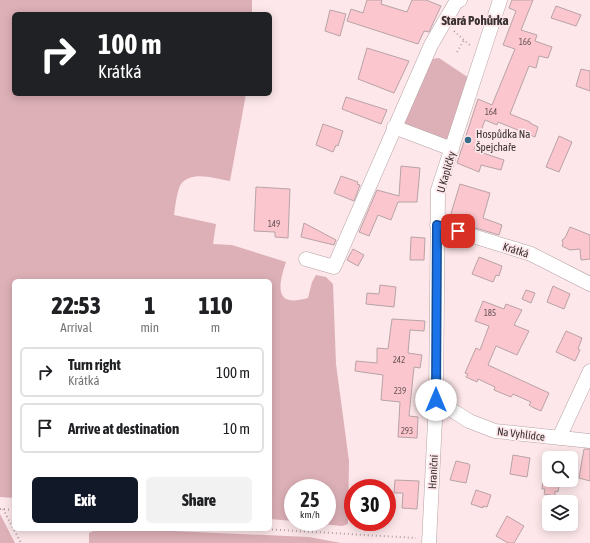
<!DOCTYPE html>
<html lang="en">
<head>
<meta charset="utf-8">
<style>
  :root { --surface:#fff; --page:#f2f2f2; --text:#202124; --muted:#757577; --line:#e0e0e0; --accent:#111827 }
  body { margin:0; font-family:"Asap Condensed",sans-serif; background:var(--page); color:var(--text); height:100vh; display:flex; flex-direction:column; font-size:15px; white-space:nowrap }
  * { box-sizing:border-box; margin:0 }
  p { font-size:13px; color:var(--muted) }
  .icon { flex:none; width:22px; height:22px; fill:none; stroke:currentColor; stroke-width:2; stroke-linecap:round; stroke-linejoin:round }
  .map { position:relative; flex:1; overflow:hidden }
  .drawer { position:absolute; left:12px; top:279px; width:260px; height:252px; display:flex; flex-direction:column; background:var(--surface); border-radius:6px; box-shadow:0 2px 10px #0003 }
  .drawer>* { flex:none }
  .hud { position:absolute; left:12px; top:12px; width:260px; height:84px; border-radius:6px; box-shadow:0 2px 10px #0003; background:#202124; color:#fff; overflow:hidden }
  .tools { position:absolute; left:542px; top:451px; display:grid; gap:8px }
  .tools a { display:grid; place-items:center; width:36px; height:36px; border-radius:6px; background:var(--surface); box-shadow:0 2px 10px #0003; font-size:20px }
  .speed { position:absolute; left:284px; top:479px; display:flex; gap:8px; font-size:20px; font-weight:700; text-align:center }
  .speed>* { display:grid; place-content:center; width:52px; height:52px; border-radius:50%; background:var(--surface); box-shadow:0 2px 10px #0003; line-height:1 }
  .speed small { font-size:10px; font-weight:400 }
  .speed .limit { border:6px solid #d22; background:#fff; color:#111 }
  .pin { position:absolute; display:grid; place-items:center; width:34px; height:34px; color:#fff; margin:-17px; border-radius:8px; box-shadow:0 2px 6px #0006 }
  .me { position:absolute; width:44px; margin:-22px; rotate:0deg; stroke-linejoin:round; filter:drop-shadow(0 0 3px #0008) }
  .turn { display:flex; align-items:center; gap:14px; height:84px; padding:0 20px; font-size:18px }
  .turn .icon { width:52px; height:52px; stroke-width:2.5 }
  .turn b { display:block; font-size:28px; line-height:34px }
  .eta { display:flex; justify-content:space-evenly; align-items:center; height:68px; text-align:center }
  .eta b { font-size:24px; font-weight:800; line-height:28px }
  .button { display:flex; gap:8px; margin-top:auto; padding:8px 20px }
  .button a { flex:1; height:46px; border-radius:6px; background:var(--accent); color:#fff; font-size:16px; font-weight:800; line-height:46px; text-align:center }
  .button a+a { background:var(--page); color:var(--text) }
  ul { padding:0; list-style:none }
  li { display:flex; align-items:center; gap:12px; height:50px; margin:0 8px 6px; padding:0 12px; border:2px solid var(--line); border-radius:6px }
  li div { flex:1 }
  li b { display:block; font-size:15px }
  li em { font-style:normal }
  .map>svg:first-child { display:block }
  .green { fill:#ddb0b7 }
  .building { fill:#fbc6ce; stroke:#b7a3a6 }
  .lines { fill:none; stroke-linecap:round; stroke-linejoin:round }
  .minor-casing { stroke:#b5a1a4; stroke-width:15 }
  .path { stroke:#b1a0a3; stroke-width:2; stroke-dasharray:1 3; stroke-linecap:butt }
  .minor { stroke:#fff; stroke-width:14 }
  .route-casing { stroke:#114b97; stroke-width:10 }
  .route { stroke:#1a73e8; stroke-width:7 }
  .poi-dot { fill:#376b88; stroke:#fde7ea; stroke-width:1.5 }
  .labels { text-anchor:middle; dominant-baseline:central; stroke-width:3.5; stroke-linejoin:round; paint-order:stroke }
  .number-label { font-size:9px; fill:#695558 }
  .poi-label { font-size:11px; fill:#382f30; stroke:#fde7ea; text-anchor:start }
  .street-label { font-size:11px; fill:#382f30; stroke:#fde7ea }
  .quarter-label { font-size:13px; font-weight:bold; fill:#382f30; stroke:#fde7ea }
</style>
</head>
<body>
<div class="map">
<svg width="590" height="543" viewBox="0 0 590 543">
  <rect width="100%" height="100%" fill="#fde7ea"/>
  <!-- green -->
  <path class="green" d="M0,0H252V14H14V94H246L230,181C216,179 192,170 181,184C177,190 175,208 174,215L216,224L213,244L232,245L286,262C278,286 274,308 308,298L312,282L316,275L326,277L333,284L336,364L349,461L348,524L342,526L301,522H327V488H293V521L270,519V281H14V498L0,497Z
    M439,58L469,78L449,141L404,124L432,59Z
    M0,514L15,543H0Z
    M98,529H128L309,537L341,543H89V533Z"/>
  <!-- building -->
  <path class="building" d="M367,0H382L381,4L407,12L412,0H426L441,6L429,32L424,31L418,44L347,21L351,9L363,13Z
    M512,0H533L521,30L537,35L535,41L552,47L548,58L539,56L536,68L529,66L510,114L530,122V123L538,127L535,137L498,122L497,125L485,120L474,150L504,160L501,170L481,165L479,172L457,163L478,99L492,105L515,49L503,45L516,11L509,8Z
    M556,6L581,15L576,26L551,18Z
    M330,10L346,14L340,36L325,31Z
    M367,48L409,61L394,93L358,79Z
    M581,69L590,71V91L576,86Z
    M346,97L387,110L381,124L342,109Z
    M323,124L343,131L338,146L336,145L333,152L316,145Z
    M559,136L572,142L559,172L546,167Z
    M401,166L420,168L417,202H398L391,220L378,215L369,236L359,232L377,190L399,196Z
    M341,176L358,182L357,184L360,185L354,201L334,193Z
    M460,184L490,193L483,218L502,225L499,235L449,220Z
    M256,187L290,189L288,238L275,237V232L254,231Z
    M304,223L336,240L334,245L301,237Z
    M570,227L590,235V259L581,260L580,249L570,250L562,246L563,243L562,240L565,238Z
    M411,237L425,238L424,260H410Z
    M353,249L364,255L358,266L347,260Z
    M479,257L502,266L499,276L496,275L493,282L472,274Z
    M380,285L396,287L394,307L366,304L367,293L379,294Z
    M553,286L570,294L564,309L547,302Z
    M526,290L535,293L531,303L522,299Z
    M483,301L504,309L506,304L522,310L514,325L529,331L517,355L496,346L488,365L549,393L541,411L532,407L529,405L531,402L513,394L511,397L494,390L495,387L478,379L477,382L466,377L468,374L465,373L476,348L480,350L489,326L475,321Z
    M392,319L425,321L424,331L410,330L408,353L422,355L420,368L414,367L409,416L418,417L417,438L398,437L400,402L381,400L383,375L355,371L356,361L377,363V348L388,349Z
    M566,331L582,338L578,349L580,350L575,361L556,352Z
    M584,449H590V481L579,478Z
    M513,455L530,458L527,477L510,474Z
    M456,461L469,464L470,466L466,483L450,480Z
    M395,480L419,481L417,509L402,508L403,493H394Z
    M543,480H560L558,492L555,491V496L544,494L545,489H542Z
    M476,490L491,495L487,507L483,506V508L471,504Z
    M507,516L524,526L514,543H508L496,536Z"/>
  <g class="lines">
    <!-- minor casing -->
    <g class="minor-casing">
      <path id="minor" d="M394,127L452,149
        M437,225L531,254L590,284
        M306,259L334,267L431,45L456,2L460,0
        M436,400L469,421L495,431L590,441
        M559,438L590,371
        M429,543L436,400L438,190L500,0"/>
    </g>
    <!-- path -->
    <path class="path" d="M454,31L472,47
      M457,52L464,40
      M0,509L14,510
      M3,509L21,543
      M264,529L416,538"/>
    <!-- minor -->
    <use href="#minor" class="minor"/>
  </g>
  <g class="lines">
    <!-- route casing -->
    <g class="route-casing">
      <path id="route" d="M436,400L437,225L458,231"/>
    </g>
    <!-- route -->
    <use href="#route" class="route"/>
  </g>
  <!-- markers -->
  <circle class="poi-dot" cx="468" cy="140" r="4"/>
  <g class="labels">
    <!-- number labels -->
    <g class="number-label">
      <text x="525" y="42">166</text>
      <text x="491" y="112">164</text>
      <text x="274" y="224">149</text>
      <text x="490" y="313">185</text>
      <text x="399" y="360">242</text>
      <text x="400" y="391">239</text>
      <text x="407" y="431">293</text>
    </g>
    <!-- poi labels -->
    <g class="poi-label">
      <text x="476" y="134">Hospůdka Na<tspan x="476" dy="13">Špejchaře</tspan></text>
    </g>
    <!-- street labels -->
    <g class="street-label">
      <text transform="translate(446 172) rotate(-74)">U Kapličky</text>
      <text transform="translate(516 250) rotate(18)">Krátká</text>
      <text transform="translate(521 434) rotate(7)">Na Vyhlídce</text>
      <text transform="translate(433 472) rotate(-87)">Hraniční</text>
    </g>
    <!-- quarter labels -->
    <g class="quarter-label">
      <text x="475" y="20">Stará Pohůrka</text>
    </g>
  </g>
</svg>
<div class="tools">
<a><svg class="icon" aria-label="search" viewBox="0 0 24 24"><circle cx="10" cy="10" r="6"/><path d="M15 15l6 6"/></svg></a>
<a><svg class="icon" aria-label="layers" viewBox="0 0 24 24"><path d="M12 4l9 5-9 5-9-5zM3 14l9 5 9-5"/></svg></a>
</div>
<div class="speed"><div>25<small>km/h</small></div><div class="limit">30</div></div>
<div class="pin" style="left:458px;top:231px;background:#d93025"><svg class="icon" aria-label="arrive" viewBox="0 0 24 24"><path d="M6 21V4h12l-3 4 3 4H6"/></svg></div>
<svg class="me" style="left:436px;top:400px" viewBox="-20 -20 40 40"><circle r="19" fill="#fff"/><path d="M0-13L10 11 0 6-10 11z" fill="#1a73e8"/></svg>
<div class="hud">
<div class="turn"><svg class="icon" aria-label="right" viewBox="0 0 24 24"><path d="M7 20v-9h11M14 6l5 5-5 5"/></svg><div><b>100 m</b>Krátká</div></div>
</div>
<section class="drawer">
<div class="eta">
<div><b>22:53</b><p>Arrival</p></div>
<div><b>1</b><p>min</p></div>
<div><b>110</b><p>m</p></div>
</div>
<ul>
<li><svg class="icon" aria-label="right" viewBox="0 0 24 24"><path d="M7 20v-9h11M14 6l5 5-5 5"/></svg><div><b>Turn right</b><p>Krátká</p></div><em>100 m</em></li>
<li><svg class="icon" aria-label="arrive" viewBox="0 0 24 24"><path d="M6 21V4h12l-3 4 3 4H6"/></svg><div><b>Arrive at destination</b></div><em>10 m</em></li>
</ul>
<div class="button"><a>Exit</a><a>Share</a></div>
</section>
</div>
</body>
</html>
